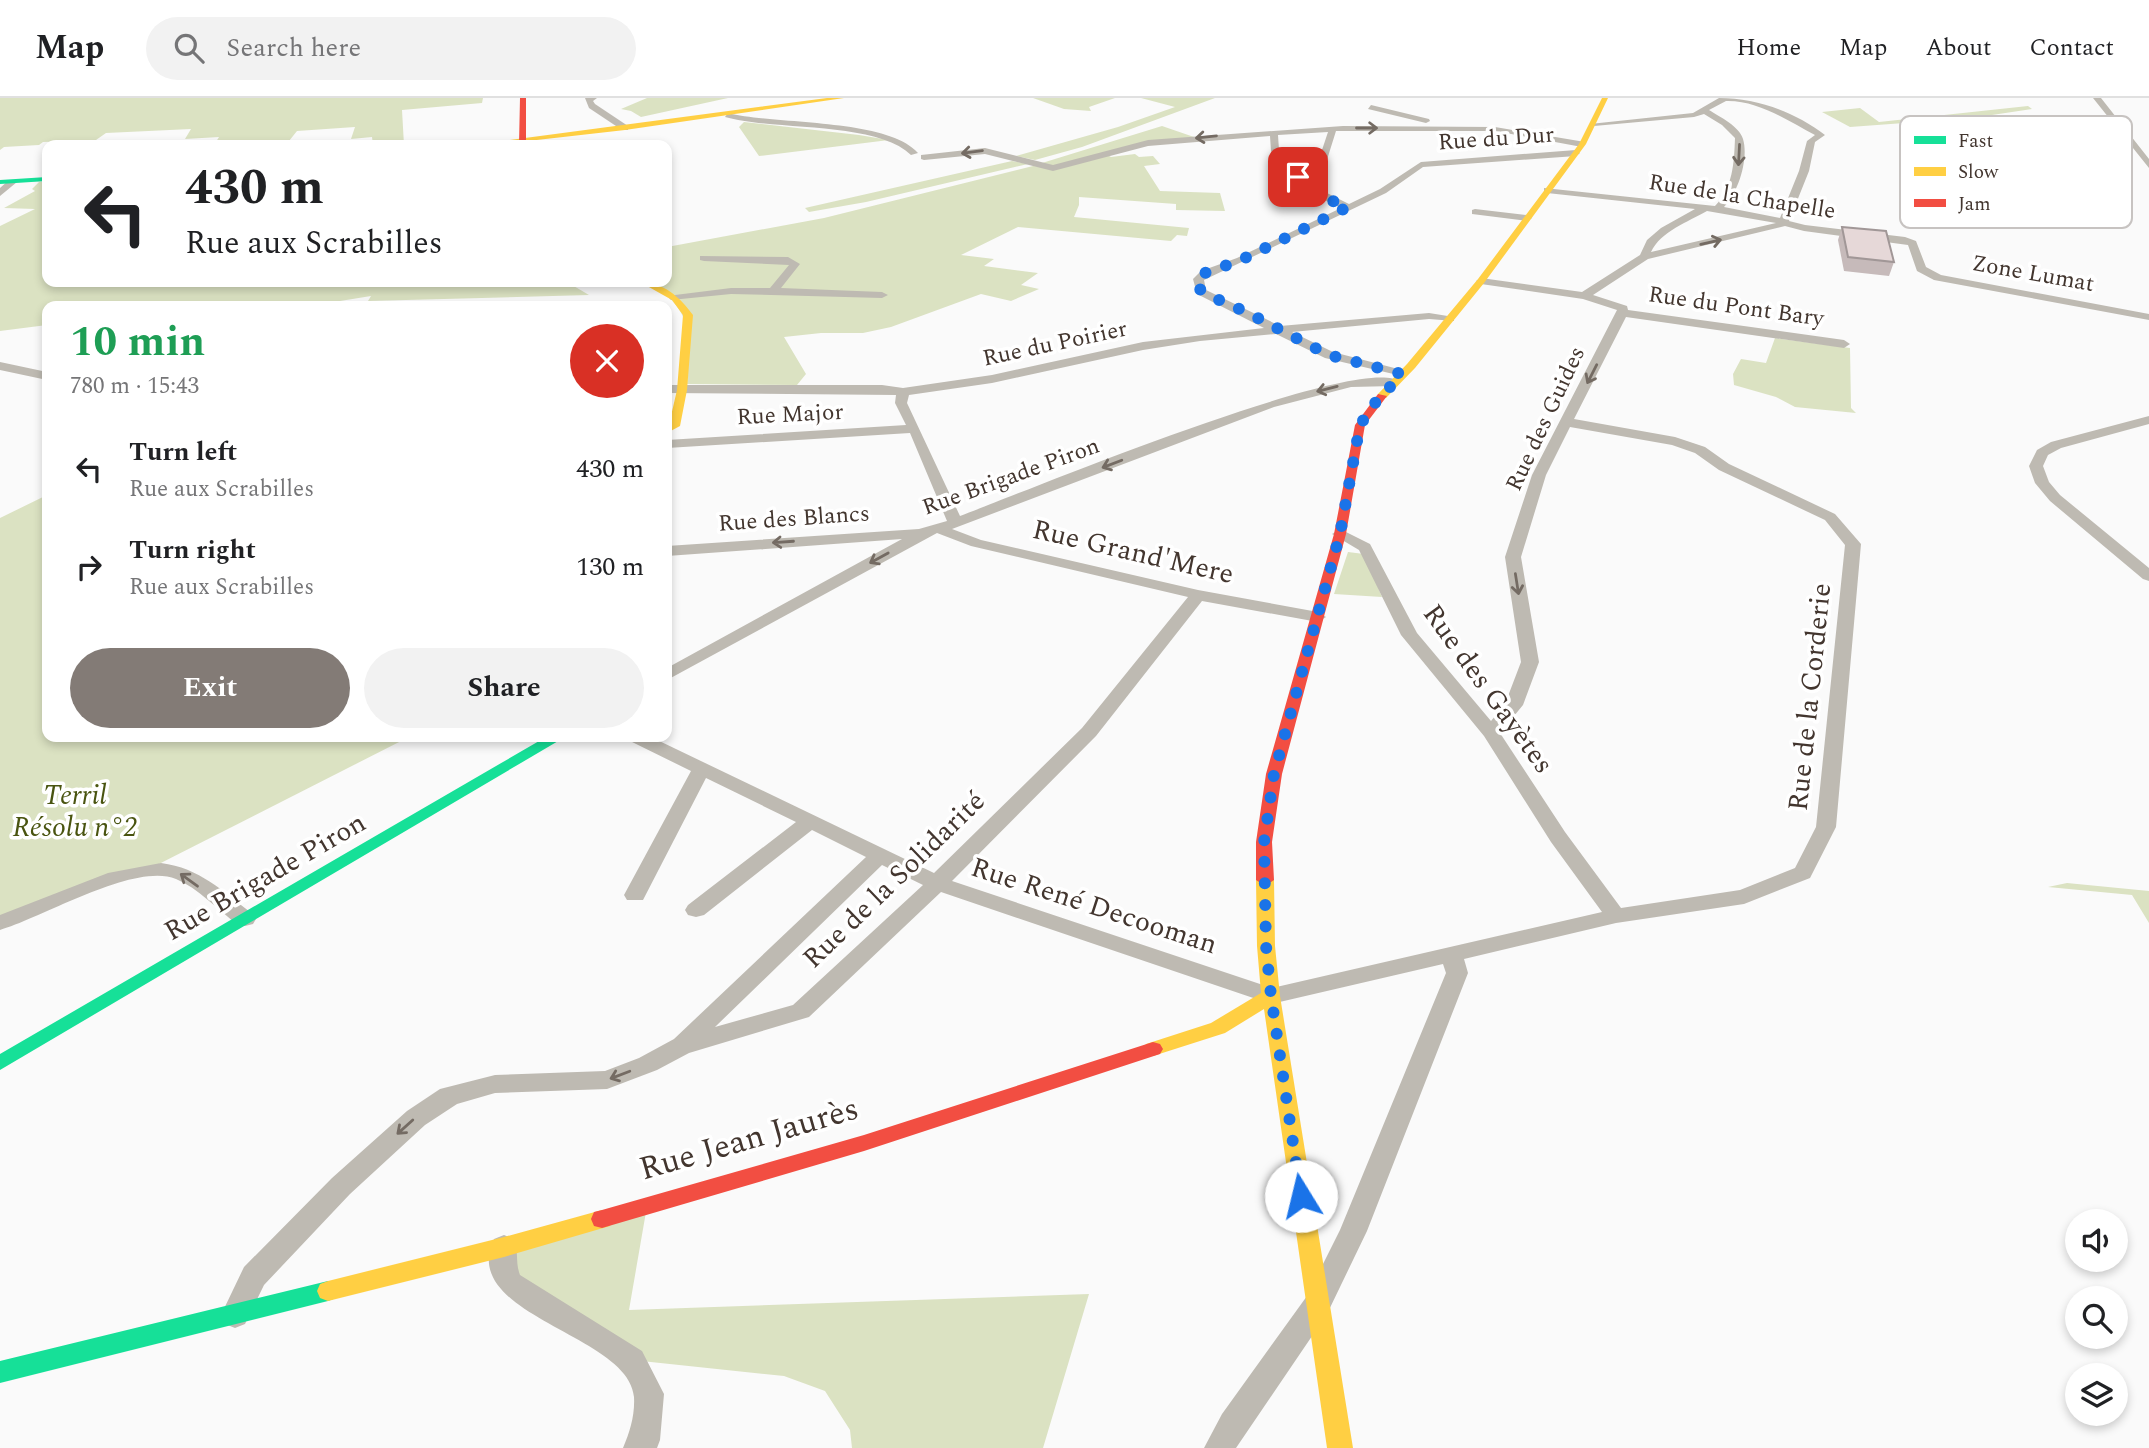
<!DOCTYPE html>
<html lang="en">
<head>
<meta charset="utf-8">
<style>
  :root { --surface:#fff; --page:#f2f2f2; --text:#202124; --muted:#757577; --line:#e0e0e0; --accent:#837b76 }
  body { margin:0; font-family:Spectral,serif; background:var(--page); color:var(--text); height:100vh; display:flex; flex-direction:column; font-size:26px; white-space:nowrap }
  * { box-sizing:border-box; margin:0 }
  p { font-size:23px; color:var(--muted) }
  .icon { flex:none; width:38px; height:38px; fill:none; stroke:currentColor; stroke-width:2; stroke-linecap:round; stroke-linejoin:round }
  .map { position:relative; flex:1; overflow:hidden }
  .drawer { position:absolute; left:42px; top:203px; width:630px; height:441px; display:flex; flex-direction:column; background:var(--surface); border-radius:14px; box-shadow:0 4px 10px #0003 }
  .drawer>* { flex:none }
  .guide { position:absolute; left:42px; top:42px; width:630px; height:147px; border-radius:14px; box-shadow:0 4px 10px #0003; background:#fff; color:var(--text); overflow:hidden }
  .controls { position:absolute; left:2065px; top:1111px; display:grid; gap:14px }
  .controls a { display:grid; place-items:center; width:63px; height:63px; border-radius:50%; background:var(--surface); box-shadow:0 4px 10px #0003; font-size:35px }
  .pin { position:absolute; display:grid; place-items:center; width:60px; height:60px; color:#fff; margin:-30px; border-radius:14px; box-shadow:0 4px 10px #0006 }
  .me { position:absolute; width:77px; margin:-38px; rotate:351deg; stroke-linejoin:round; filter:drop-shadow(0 0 5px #0008) }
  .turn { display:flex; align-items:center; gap:24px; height:147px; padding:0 28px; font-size:32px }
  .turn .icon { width:91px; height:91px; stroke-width:2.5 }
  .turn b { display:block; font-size:49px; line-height:60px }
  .round { display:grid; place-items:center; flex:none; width:74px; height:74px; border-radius:37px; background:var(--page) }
  .summary { display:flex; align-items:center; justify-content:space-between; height:119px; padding:0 28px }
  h1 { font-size:42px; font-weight:700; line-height:52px; color:#1e9e55 }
  .action { display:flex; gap:14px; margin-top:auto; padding:14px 28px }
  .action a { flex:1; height:80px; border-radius:42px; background:var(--accent); color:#fff; font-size:28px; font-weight:700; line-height:80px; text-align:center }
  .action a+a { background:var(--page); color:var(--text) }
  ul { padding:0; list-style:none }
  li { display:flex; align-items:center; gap:21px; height:98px; padding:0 28px }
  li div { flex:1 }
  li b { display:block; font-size:26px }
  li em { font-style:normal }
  header { display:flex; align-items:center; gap:42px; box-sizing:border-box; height:98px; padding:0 35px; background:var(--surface); border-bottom:2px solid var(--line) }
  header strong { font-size:33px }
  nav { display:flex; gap:38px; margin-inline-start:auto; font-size:24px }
  .search { width:490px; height:63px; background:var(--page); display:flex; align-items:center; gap:18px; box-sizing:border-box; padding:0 24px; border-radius:38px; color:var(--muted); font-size:26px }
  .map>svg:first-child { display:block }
  .green { fill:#dbe2c2 }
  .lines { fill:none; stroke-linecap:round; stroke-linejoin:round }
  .street { fill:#bebab2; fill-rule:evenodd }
  .fast { fill:#16e098; fill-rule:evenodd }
  .slow { fill:#ffcf43; fill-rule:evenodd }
  .jam { fill:#f24e42; fill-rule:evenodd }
  .wall { fill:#c6baba }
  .building { fill:#e6d8d8; stroke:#a19797; stroke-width:2 }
  .oneway { stroke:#746b63 }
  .route { stroke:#1a73e8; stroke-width:12; stroke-dasharray:0 21.6 }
  .labels { text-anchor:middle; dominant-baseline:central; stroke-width:7; stroke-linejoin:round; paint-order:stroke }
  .far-street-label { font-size:23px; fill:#43362f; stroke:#fff }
  .street-label { font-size:28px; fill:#43362f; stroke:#fff }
  .park-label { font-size:28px; font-style:italic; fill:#495410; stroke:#fff }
  .near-street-label { font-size:33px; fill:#43362f; stroke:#fff }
  .key { fill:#fff; stroke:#c7c3c1; stroke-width:2 }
  .key-label { font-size:19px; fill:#43362f }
</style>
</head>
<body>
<header>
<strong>Map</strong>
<div class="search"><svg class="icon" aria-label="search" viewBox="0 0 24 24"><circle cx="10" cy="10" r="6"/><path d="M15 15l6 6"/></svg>Search here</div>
<nav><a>Home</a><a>Map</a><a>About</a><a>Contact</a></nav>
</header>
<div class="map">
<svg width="2149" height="1350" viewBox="0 0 2149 1350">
  <rect width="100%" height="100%" fill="#fafafa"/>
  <!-- green -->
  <path class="green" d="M0,0H483L482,5L402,12L404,47H373L372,39L351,41L355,29L297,33L289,43L214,47L219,39L185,41L191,31L106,35L96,42L43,44L39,47L4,49L0,52Z
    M647,0H728L641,19L631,13L621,11Z
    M1033,0H1115L1089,9L1091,13L1064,11Z
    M1141,0H1215L1082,49L1035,62L1016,58L1118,29L1175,9Z
    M2028,8L2032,11L1972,20L1850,29L1822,14L1860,10L1879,24Z
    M744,24L859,37L889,42L759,58L739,29Z
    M1162,28L1194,39L1104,55L1111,59L1135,56L1139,59L1153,58L1160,66L1144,68L1160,93L1220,95L1225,113L1176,112V106L1079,99V107L1074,119L1189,130L1187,138L1177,137L1171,143L1018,129L961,157L994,161L984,168L1038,175L1021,187L1039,191L1011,203L981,196L891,229L863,235H821L784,239L806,276L797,287L687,286C690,237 695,215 650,184H667V149L824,120L1033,68L1056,69L1042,65Z
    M1012,63L1028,66L866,104L809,114L805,110Z
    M47,83V184H567L589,197L368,203L371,198L309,208H47V227L0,233V128L35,111L4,110L35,93L32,91L39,84Z
    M1775,240L1850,250L1851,310L1856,315L1795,309L1776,299L1734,287L1733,276L1741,261L1766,265Z
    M47,397V639H409L147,772L0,825V420Z
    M1348,454L1364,456L1382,499L1334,496Z
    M2067,785L2149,793V825L2132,797L2048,789Z
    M647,1108L629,1212L1089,1196L1043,1350H852L850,1332L825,1293L784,1278L632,1262L510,1185L504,1149Z"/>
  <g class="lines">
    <!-- street -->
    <path class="street" d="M585,0H597L593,3L595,6L628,28V32H622L589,10Z
      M1719,0C1757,0 1795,14 1825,37L1815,44L1809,73L1789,123L1805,127L1905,139L1916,143L1926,169L1941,177L2149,216V222L1934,182L1917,173L1908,147L1804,133L1785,128L1648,161L1593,197L1627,208L1628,212L1844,242L1850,246L1844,250L1626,219L1574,321L1675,339L1705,349L1729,366L1835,416L1861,446L1836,729L1810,780L1744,806L1616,825L1464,861L1468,875L1367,1133L1327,1216L1236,1350H1204L1222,1316L1307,1198L1340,1132L1446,875L1443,866L1271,906L941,794L809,919L689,955L657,972L607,991L495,995L457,1006L425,1027L350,1096L264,1187L245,1226L235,1230L225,1226L221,1217L244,1169L332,1080L407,1013L440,991L495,977L605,973L639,960L674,941L866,759L812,732L704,817L696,819L688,817L685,812L688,807L796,724L706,680L643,802H627L624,797L691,673L630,643L628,639H651L934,775L1082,630L1188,499L971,448L937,435L667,582V570L902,441L667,458V448L919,431L947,423L910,335L667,350V342L906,327L895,305L896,297L667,295V287H882L903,290L992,277L1143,244L1264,230L1197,196L1193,181L1201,173L1237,160L1341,110C1312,98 1290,77 1271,53L1270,38L1148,48L1053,73L985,56L924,62L921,61V57L985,50L1053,67L1148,42L1343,28L1495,29L1585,44L1582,49L1495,33H1336L1325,68L1296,70L1319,91L1349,106L1380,91L1421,64L1576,52L1580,55L1576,58L1423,69L1386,95L1204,182L1206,192L1280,228L1429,215L1454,219V223L1429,221L1292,234L1333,254L1402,272V278L1325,260L1276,236L1200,243L1143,252L992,285L909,297L907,305L960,418C1019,396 1362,253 1400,284L1394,288L1351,289L1274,309L952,431L981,442L1198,492L1318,514L1326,519L1318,524L1202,503L1096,638L952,783L1272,890L1602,814L1551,744L1484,638L1401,537L1359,452L1332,436L1340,431L1370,446L1417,535L1491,623L1505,606L1521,564L1505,459L1532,377L1617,212L1583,201L1481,186L1476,183L1481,180L1582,194L1640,157L1647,142L1661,130L1695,111L1547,95L1544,94V90L1715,108C1733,89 1734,66 1735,40L1722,27L1704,16L1694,19L1594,28L1590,26L1693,15ZM1726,3C1758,2 1788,23 1815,37L1807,43L1799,73L1780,120L1724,109C1738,95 1749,61 1743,41C1739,28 1720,19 1709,12ZM1328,34L1318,64L1291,65L1279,52L1278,37ZM1707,113L1776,125L1651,154C1661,133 1688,124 1707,113ZM1570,329L1672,347L1695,355L1719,372L1825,422L1845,447L1816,729L1795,770L1740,792L1621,810L1565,734L1500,635L1523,607L1539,564L1521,459L1546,377ZM882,767L923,787L793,907L715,929Z
      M2093,0H2101L2149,61V70Z
      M1371,7L1429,21L1430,23L1426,25L1368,11Z
      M728,15C775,27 887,20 918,55L911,57C876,23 774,33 725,19Z
      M9,82L17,84L0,98V90Z
      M1475,111L1527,117L1532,120L1527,123L1472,116V112Z
      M700,158L788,159L800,166L781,190L882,194L888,197L882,200L731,196L671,202L669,200L675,197L731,190H770L789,167L704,163L700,162Z
      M0,264L47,274V282L0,272Z
      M2149,318V326L2061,350L2048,357L2043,368L2049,384L2060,397L2149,470V483L2143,481L2050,403L2035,385L2029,368L2037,352L2051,344Z
      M161,765C200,770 222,793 253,816L256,821L253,826L245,828L237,826C218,812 198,790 176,781C134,764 42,820 0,832V817L108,775Z
      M504,1137L514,1141C519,1153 515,1164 520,1177L642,1253L664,1296L660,1342L657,1350H623C630,1334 635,1317 634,1299C629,1236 457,1218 494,1141Z"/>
    <!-- fast -->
    <path class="fast" d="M47,79V83L0,86V82Z
      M546,639H565L0,972V956Z
      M328,1183L336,1186L339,1193L336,1200L328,1203L0,1285V1263Z"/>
    <!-- slow -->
    <path class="slow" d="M827,0H844L625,32L492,47H472Z
      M1602,0H1608L1586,46L1484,185L1415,270L1386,300H1378V296L1407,266L1478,181L1579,46Z
      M640,184C663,184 680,199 693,217L687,292L680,328L667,335L677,292L683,217L672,202Z
      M1265,776L1274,782L1275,848L1280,898L1353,1350H1327L1264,911L1225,935L1153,958L1146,956L1143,951L1146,946L1211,925L1261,895L1257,848L1256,782Z
      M602,1112L610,1114L613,1121L610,1128L504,1159L328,1203L320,1200L317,1193L320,1186L328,1183L504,1139Z"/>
    <!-- jam -->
    <path class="jam" d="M520,0H526V47H519Z
      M1378,296L1387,298L1365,327L1346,436L1282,676L1272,744L1274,782L1265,788L1256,782V744L1266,676L1334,436L1355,327Z
      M1153,944L1160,946L1163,951L1160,956L864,1053L602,1130L594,1128L591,1121L594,1114L602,1112L864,1037Z"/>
  </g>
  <!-- wall -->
  <path class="wall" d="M1842,129L1894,164L1889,178L1844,173L1838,142Z"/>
  <!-- building -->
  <path class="building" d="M1842,129L1886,133L1894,164L1848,159Z"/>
  <!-- one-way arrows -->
  <defs><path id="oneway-shaft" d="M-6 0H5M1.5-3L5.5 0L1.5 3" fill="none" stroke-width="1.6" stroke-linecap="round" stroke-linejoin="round" transform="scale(1.75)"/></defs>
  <g class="oneway">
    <use href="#oneway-shaft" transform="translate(1367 30)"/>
    <use href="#oneway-shaft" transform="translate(1206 39) rotate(174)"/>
    <use href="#oneway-shaft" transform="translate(972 54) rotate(173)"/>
    <use href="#oneway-shaft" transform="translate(1739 57) rotate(93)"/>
    <use href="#oneway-shaft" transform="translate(1711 144) rotate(-13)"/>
    <use href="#oneway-shaft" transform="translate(1592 276) rotate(117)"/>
    <use href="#oneway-shaft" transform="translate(1327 291) rotate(166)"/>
    <use href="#oneway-shaft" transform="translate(1112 366) rotate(159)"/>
    <use href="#oneway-shaft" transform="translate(783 444) rotate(176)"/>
    <use href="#oneway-shaft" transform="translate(879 460) rotate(151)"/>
    <use href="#oneway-shaft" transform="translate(1517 486) rotate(81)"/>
    <use href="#oneway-shaft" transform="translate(189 782) rotate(-144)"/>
    <use href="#oneway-shaft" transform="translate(620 977) rotate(159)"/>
    <use href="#oneway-shaft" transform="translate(405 1029) rotate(138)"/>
  </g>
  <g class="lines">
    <!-- route -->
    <path class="route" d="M1298,79C1312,94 1328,102 1348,109L1241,162L1205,175L1198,181V190L1208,197L1246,214L1329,257L1402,276L1375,305L1360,327L1340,436L1274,676L1264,744L1266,848L1271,898L1301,1098"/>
  </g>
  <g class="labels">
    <!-- far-street labels -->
    <g class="far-street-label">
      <text transform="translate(1496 41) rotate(-4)">Rue du Dur</text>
      <text transform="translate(1742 99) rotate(9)">Rue de la Chapelle</text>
      <text transform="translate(2033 176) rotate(10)">Zone Lumat</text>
      <text transform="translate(1736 209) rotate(8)">Rue du Pont Bary</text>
      <text transform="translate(1055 246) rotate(-12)">Rue du Poirier</text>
      <text transform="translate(790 317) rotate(-3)">Rue Major</text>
      <text transform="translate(1546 321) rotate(-65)">Rue des Guides</text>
      <text transform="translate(1011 379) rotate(-20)">Rue Brigade Piron</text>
      <text transform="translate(794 421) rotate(-4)">Rue des Blancs</text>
    </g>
    <!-- street labels -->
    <g class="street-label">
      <text transform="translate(1133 454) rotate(13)">Rue Grand'Mere</text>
      <text transform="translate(1488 591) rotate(54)">Rue des Gayètes</text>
      <text transform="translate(1810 599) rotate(-84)">Rue de la Corderie</text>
      <text transform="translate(265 779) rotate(-30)">Rue Brigade Piron</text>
      <text transform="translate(894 782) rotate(-44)">Rue de la Solidarité</text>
      <text transform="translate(1094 808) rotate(18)">Rue René Decooman</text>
    </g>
    <!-- park labels -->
    <g class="park-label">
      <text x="75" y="697">Terril<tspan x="75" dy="32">Résolu n°2</tspan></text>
    </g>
    <!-- near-street labels -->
    <g class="near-street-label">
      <text transform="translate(749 1041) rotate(-16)">Rue Jean Jaurès</text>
    </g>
  </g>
  <!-- legend -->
  <rect x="1900" y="18" width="232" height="112" rx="10" class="key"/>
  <rect x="1914" y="38" width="32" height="8" fill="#16e098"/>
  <rect x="1914" y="69" width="32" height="9" fill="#ffcf43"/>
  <rect x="1914" y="101" width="32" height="8" fill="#f24e42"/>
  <g class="key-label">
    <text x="1958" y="49">Fast</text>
    <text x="1958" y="80">Slow</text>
    <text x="1958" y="112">Jam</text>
  </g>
</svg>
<div class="controls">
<a><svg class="icon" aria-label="sound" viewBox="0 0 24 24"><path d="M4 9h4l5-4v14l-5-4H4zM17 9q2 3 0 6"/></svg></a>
<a><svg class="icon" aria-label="search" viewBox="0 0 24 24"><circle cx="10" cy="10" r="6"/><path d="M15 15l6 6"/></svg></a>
<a><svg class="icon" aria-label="layers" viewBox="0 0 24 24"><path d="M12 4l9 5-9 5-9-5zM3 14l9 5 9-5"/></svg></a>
</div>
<div class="pin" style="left:1298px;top:79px;background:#d93025"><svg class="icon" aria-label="arrive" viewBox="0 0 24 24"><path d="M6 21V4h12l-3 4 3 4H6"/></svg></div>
<svg class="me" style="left:1301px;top:1098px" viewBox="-20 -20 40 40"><circle r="19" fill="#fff"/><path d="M0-13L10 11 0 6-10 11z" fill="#1a73e8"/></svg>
<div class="guide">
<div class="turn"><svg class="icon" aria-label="left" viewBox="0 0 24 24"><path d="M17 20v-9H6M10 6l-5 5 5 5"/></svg><div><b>430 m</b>Rue aux Scrabilles</div></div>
</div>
<section class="drawer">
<div class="summary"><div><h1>10 min</h1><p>780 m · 15:43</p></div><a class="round" style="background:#d93025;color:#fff"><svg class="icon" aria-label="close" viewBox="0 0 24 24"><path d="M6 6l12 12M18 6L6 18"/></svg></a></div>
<ul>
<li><svg class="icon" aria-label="left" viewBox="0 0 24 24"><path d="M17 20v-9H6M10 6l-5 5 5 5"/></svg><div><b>Turn left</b><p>Rue aux Scrabilles</p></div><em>430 m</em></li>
<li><svg class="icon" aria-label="right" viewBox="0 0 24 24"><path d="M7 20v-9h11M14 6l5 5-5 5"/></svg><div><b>Turn right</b><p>Rue aux Scrabilles</p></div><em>130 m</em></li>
</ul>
<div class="action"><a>Exit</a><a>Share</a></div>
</section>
</div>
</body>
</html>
